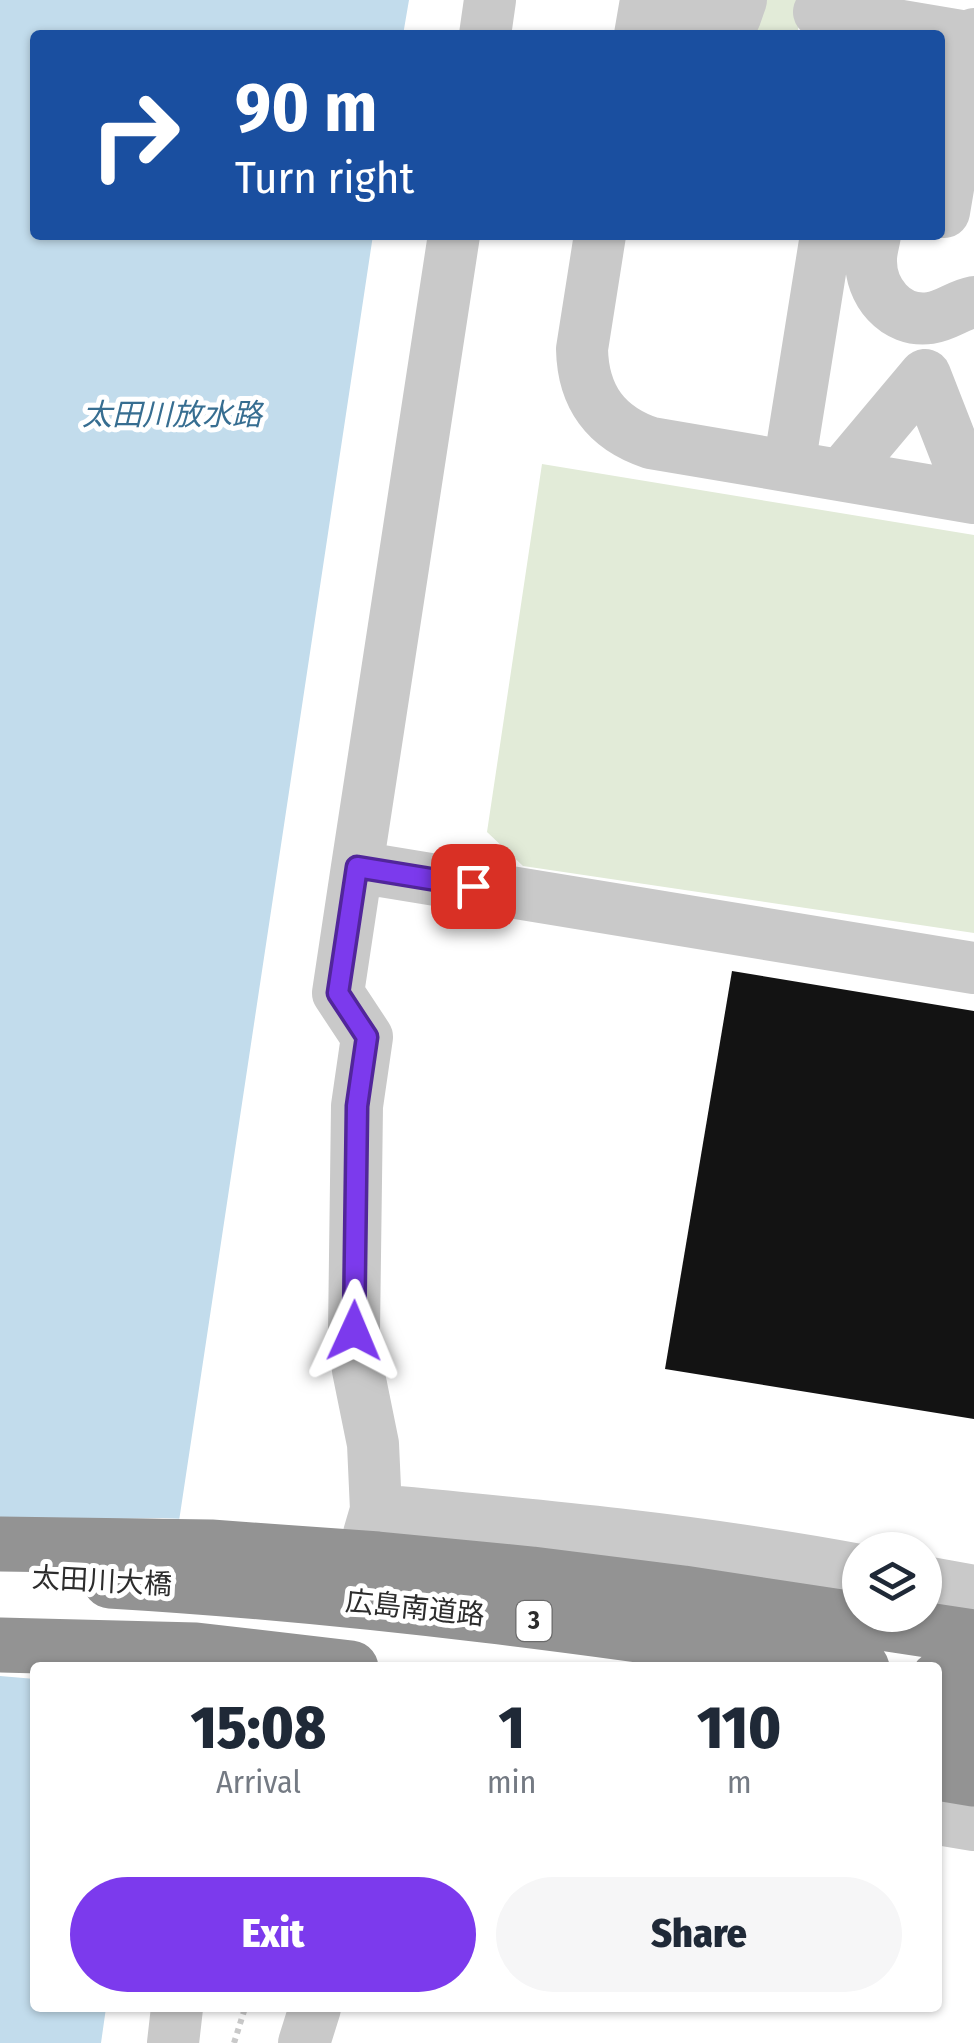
<!DOCTYPE html>
<html lang="en">
<head>
<meta charset="utf-8">
<style>
  :root { --surface:#fff; --page:#f6f6f7; --text:#1f2937; --muted:#747a83; --accent:#7c3aed }
  body { margin:0; font-family:"Fira Sans Condensed","Noto Sans JP",sans-serif; background:var(--page); color:var(--text); height:100vh; display:flex; flex-direction:column; font-size:38px; white-space:nowrap }
  * { box-sizing:border-box; margin:0 }
  p { font-size:32px; color:var(--muted) }
  .icon { flex:none; width:55px; height:55px; fill:none; stroke:currentColor; stroke-width:2; stroke-linecap:round; stroke-linejoin:round }
  .map { position:relative; flex:1; overflow:hidden }
  .details { position:absolute; left:30px; top:1662px; width:912px; height:350px; display:flex; flex-direction:column; background:var(--surface); border-radius:10px; box-shadow:0 2px 8px #0004 }
  .details>* { flex:none }
  .banner { position:absolute; left:30px; top:30px; width:915px; height:210px; border-radius:10px; box-shadow:0 2px 8px #0004; background:#1a4fa0; color:#fff; overflow:hidden }
  .buttons { position:absolute; left:842px; top:1532px; display:grid; gap:20px }
  .buttons a { display:grid; place-items:center; width:100px; height:100px; border-radius:50%; background:var(--surface); box-shadow:0 2px 8px #0004; font-size:50px }
  .pin { position:absolute; display:grid; place-items:center; width:85px; height:85px; color:#fff; margin:-42px; border-radius:20px; box-shadow:0 5px 15px #0006 }
  .me { position:absolute; width:110px; margin:-55px; rotate:1deg; stroke-linejoin:round; filter:drop-shadow(0 0 8px #0008) }
  .turn { display:flex; align-items:center; gap:35px; height:210px; padding:0 40px; font-size:45px }
  .turn .icon { width:130px; height:130px; stroke-width:2.5 }
  .turn b { display:block; font-size:70px; line-height:85px }
  .eta { display:flex; justify-content:space-evenly; align-items:center; height:170px; text-align:center }
  .eta b { font-size:60px; font-weight:800; line-height:70px }
  .primary-button { display:flex; gap:20px; margin-top:auto; padding:20px 40px }
  .primary-button a { flex:1; height:115px; border-radius:60px; background:var(--accent); color:#fff; font-size:40px; font-weight:800; line-height:115px; text-align:center }
  .primary-button a+a { background:var(--page); color:var(--text) }
  .map>svg:first-child { display:block }
  .green { fill:#e2ebd8 }
  .water { fill:#c2dcec }
  .pier { fill:#fff }
  .building { fill:#131313 }
  .lines { fill:none; stroke-linecap:round; stroke-linejoin:round }
  .path { stroke:#c9c9c9; stroke-width:6; stroke-dasharray:5 5; stroke-linecap:butt }
  .minor { stroke:#c9c9c9; stroke-width:52 }
  .highway { stroke:#939393; stroke-width:55 }
  .route-casing { stroke:#51269a; stroke-width:25 }
  .route { stroke:#7c3aed; stroke-width:18 }
  .labels { text-anchor:middle; dominant-baseline:central; stroke-width:10; stroke-linejoin:round; paint-order:stroke }
  .shield { fill:#fff; stroke:#6b6b6b; stroke-width:2.5 }
  .shield-label { font-size:25px; font-weight:bold; fill:#2c2c2c }
  .street-label { font-size:28px; fill:#2c2c2c; stroke:#fff }
  .water-label { font-size:30px; font-style:italic; fill:#376e91; stroke:#fff }
</style>
</head>
<body>
<div class="map">
<svg width="974" height="2043" viewBox="0 0 974 2043">
  <rect width="100%" height="100%" fill="#fff"/>
  <!-- green -->
  <path class="green" d="M751,0H803L797,35C780,35 767,29 750,31Z
    M542,464L974,535V933L523,866L487,832Z"/>
  <!-- water -->
  <path class="water" d="M0,0H409L403,35H35V235H373L157,1667L35,1668V2008H106L101,2043H0Z"/>
  <!-- pier -->
  <path class="pier" d="M163,1518L185,1519L162,1668H35V1679L0,1676V1521Z"/>
  <!-- building -->
  <path class="building" d="M732,971L974,1011V1419L665,1369Z"/>
  <g class="lines">
    <!-- path -->
    <path class="path" d="M234,2043L245,2008"/>
    <!-- minor -->
    <path class="minor" d="M667,0C691,21 703,34 735,17L741,0
      M819,12L973,38
      M485,35L490,0
      M640,35L646,0
      M944,212L974,34
      M454,235L357,867L974,968
      M600,235L582,349C583,397 606,428 651,443L974,498
      M875,235C874,242 871,251 871,259C870,291 895,323 930,318C946,316 958,305 974,302
      M789,466L826,235
      M841,475L925,375L973,498
      M357,867L338,993L367,1037L357,1106L354,1331L358,1370L373,1444L376,1510
      M369,1534L376,1510C538,1525 700,1540 860,1570
      M925,1582L974,1591
      M938,1819L974,1825
      M173,2043L177,2008
      M304,2043L315,2008"/>
    <!-- highway -->
    <path class="highway" d="M0,1544L211,1547L378,1559L532,1574L683,1593L974,1637
      M110,1581C362,1596 612,1629 862,1668
      M0,1645L196,1650L351,1668
      M938,1679L974,1685
      M938,1731L974,1736
      M938,1773L974,1779"/>
  </g>
  <g class="lines">
    <!-- route casing -->
    <g class="route-casing">
      <path id="route" d="M354,1331L357,1106L367,1037L338,993L357,867L473,886"/>
    </g>
    <!-- route -->
    <use href="#route" class="route"/>
  </g>
  <g class="labels">
    <!-- shield labels -->
    <rect class="shield" x="516.5" y="1601" width="35" height="40" rx="8"/>
    <g class="shield-label">
      <text x="534" y="1621">3</text>
    </g>
    <!-- street labels -->
    <g class="street-label">
      <text transform="translate(102 1581) rotate(3)">太田川大橋</text>
      <text transform="translate(415 1608) rotate(6)">広島南道路</text>
    </g>
    <!-- water labels -->
    <g class="water-label">
      <text x="172" y="415">太田川放水路</text>
    </g>
  </g>
</svg>
<div class="buttons">
<a><svg class="icon" aria-label="layers" viewBox="0 0 24 24"><path d="M12 4l9 5-9 5-9-5zM3 14l9 5 9-5"/></svg></a>
</div>
<div class="pin" style="left:473px;top:886px;background:#d93025"><svg class="icon" aria-label="arrive" viewBox="0 0 24 24"><path d="M6 21V4h12l-3 4 3 4H6"/></svg></div>
<svg class="me" style="left:354px;top:1331px" viewBox="-20 -20 40 40"><path d="M0-17L14 15 0 8-14 15z" fill="#7c3aed" stroke="#fff" stroke-width="4"/></svg>
<div class="banner">
<div class="turn"><svg class="icon" aria-label="right" viewBox="0 0 24 24"><path d="M7 20v-9h11M14 6l5 5-5 5"/></svg><div><b>90 m</b>Turn right</div></div>
</div>
<section class="details">
<div class="eta">
<div><b>15:08</b><p>Arrival</p></div>
<div><b>1</b><p>min</p></div>
<div><b>110</b><p>m</p></div>
</div>
<div class="primary-button"><a>Exit</a><a>Share</a></div>
</section>
</div>
</body>
</html>
